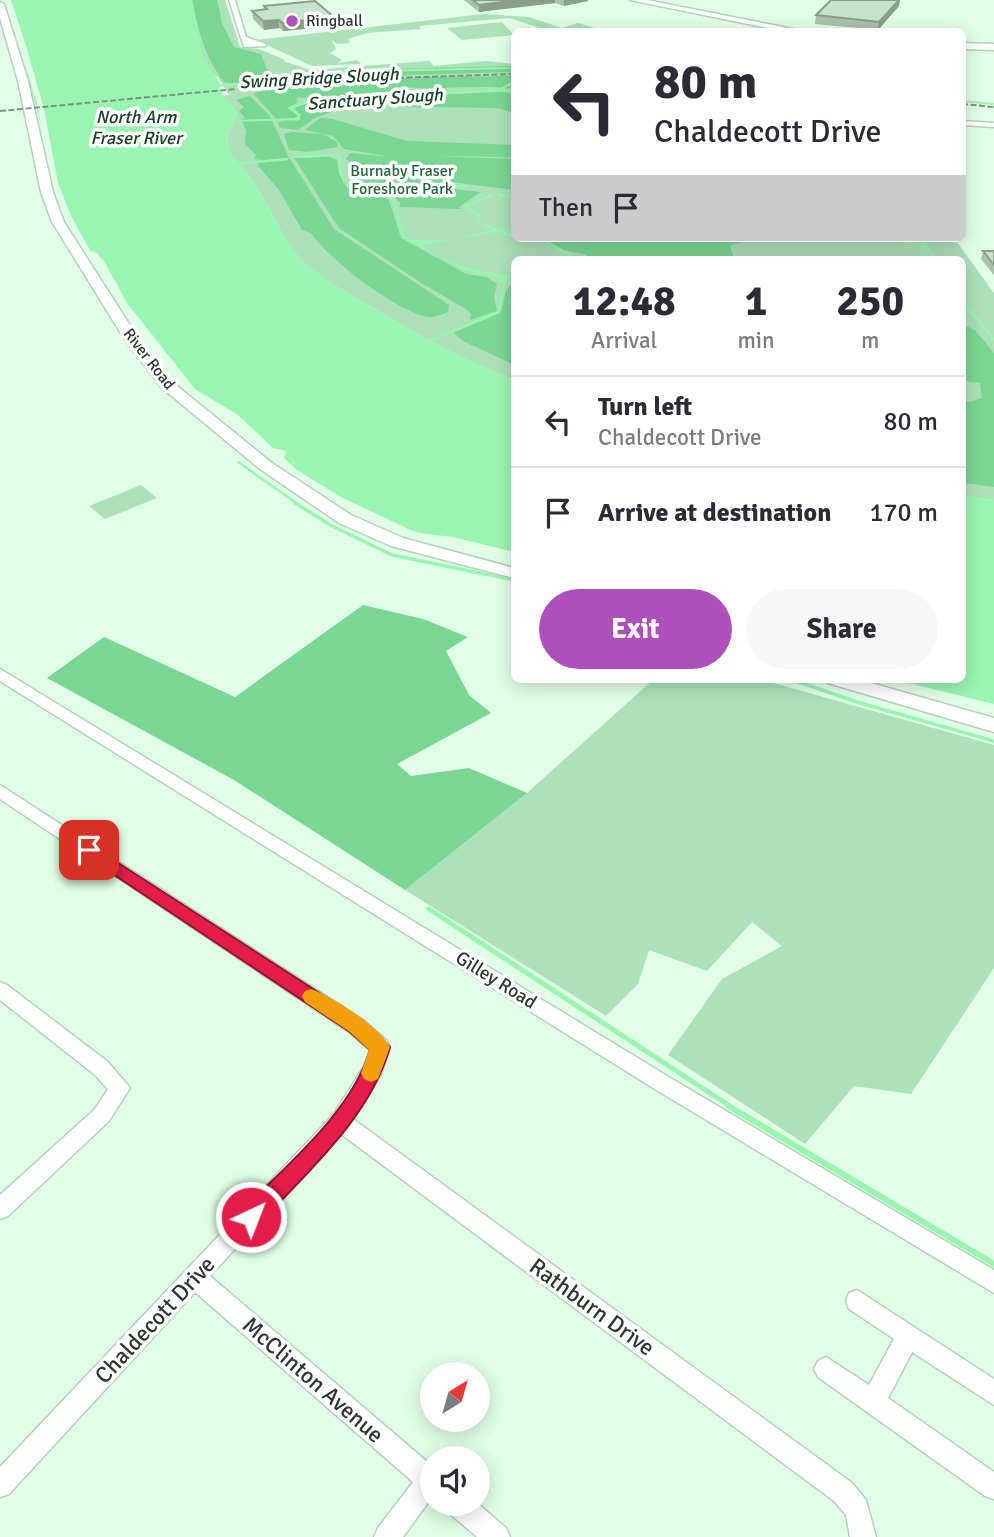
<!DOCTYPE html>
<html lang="en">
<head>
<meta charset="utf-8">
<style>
  :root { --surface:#fff; --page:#f7f7f7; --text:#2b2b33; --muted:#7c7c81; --line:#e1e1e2; --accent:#ae50b9 }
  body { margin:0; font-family:Signika,sans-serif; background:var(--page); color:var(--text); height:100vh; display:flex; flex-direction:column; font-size:26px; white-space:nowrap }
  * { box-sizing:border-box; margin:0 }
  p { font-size:23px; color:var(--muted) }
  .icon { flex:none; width:38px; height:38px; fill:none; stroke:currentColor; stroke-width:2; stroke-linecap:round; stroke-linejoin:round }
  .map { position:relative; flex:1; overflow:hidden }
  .sheet { position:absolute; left:511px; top:256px; width:455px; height:427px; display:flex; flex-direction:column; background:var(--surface); border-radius:10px; box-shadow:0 4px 18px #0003 }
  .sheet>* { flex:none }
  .guide { position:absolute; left:511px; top:28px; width:455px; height:214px; border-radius:10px; box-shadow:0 4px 18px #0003; background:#fff; color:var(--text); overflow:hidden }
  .needle { width:46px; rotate:37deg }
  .controls { position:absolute; left:420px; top:1362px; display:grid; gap:14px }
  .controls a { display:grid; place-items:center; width:70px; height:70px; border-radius:50%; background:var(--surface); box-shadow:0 4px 18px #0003; font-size:35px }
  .pin { position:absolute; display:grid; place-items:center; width:60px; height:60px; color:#fff; margin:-30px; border-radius:14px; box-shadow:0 4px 10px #0006 }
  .me { position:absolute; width:77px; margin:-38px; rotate:43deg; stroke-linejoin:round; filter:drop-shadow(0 0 5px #0008) }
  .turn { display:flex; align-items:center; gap:24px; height:147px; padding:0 28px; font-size:32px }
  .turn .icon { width:91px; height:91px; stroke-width:2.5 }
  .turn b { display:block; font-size:49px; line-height:60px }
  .then { display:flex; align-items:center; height:66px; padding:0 28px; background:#0003; gap:14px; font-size:26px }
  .eta { display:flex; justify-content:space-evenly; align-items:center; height:119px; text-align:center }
  .eta b { font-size:42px; font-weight:700; line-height:49px }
  .cta { display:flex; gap:14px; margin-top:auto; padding:14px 28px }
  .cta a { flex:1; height:80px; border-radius:42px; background:var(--accent); color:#fff; font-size:28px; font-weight:700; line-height:80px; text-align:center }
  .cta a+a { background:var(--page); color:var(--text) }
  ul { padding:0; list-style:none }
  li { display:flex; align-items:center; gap:21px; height:91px; padding:0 28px; border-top:2px solid var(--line) }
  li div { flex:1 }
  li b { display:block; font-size:26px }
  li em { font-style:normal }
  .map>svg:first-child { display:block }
  .green { fill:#ace1b9 }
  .forest { fill:#7ad694 }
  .water { fill:#99f6b2 }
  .pier { fill:#e1ffe7 }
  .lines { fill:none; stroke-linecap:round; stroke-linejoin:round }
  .stream-far4 { stroke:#99f6b2; stroke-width:2 }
  .stream-far3 { stroke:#99f6b2; stroke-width:2.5 }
  .stream-far2 { stroke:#99f6b2; stroke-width:3.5 }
  .stream-far1 { stroke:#99f6b2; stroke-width:5 }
  .stream { stroke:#99f6b2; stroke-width:6 }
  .minor-casing { stroke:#b4d1ba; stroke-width:3 }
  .tertiary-casing { stroke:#b4d1ba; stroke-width:3 }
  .minor { fill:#fff; fill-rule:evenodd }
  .tertiary { fill:#fff; fill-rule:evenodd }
  .rail { stroke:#809383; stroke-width:2; stroke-dasharray:6 2.5; stroke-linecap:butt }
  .wall { fill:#a9c2af }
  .shaded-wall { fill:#8a9e8e }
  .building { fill:#c5e2cb; stroke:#8a9e8e; stroke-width:2 }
  .route { fill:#e11d48; stroke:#92132f; stroke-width:2 }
  .slow { fill:#f59e0b }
  .poi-dot { fill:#ae50b9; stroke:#fff; stroke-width:2.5 }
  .labels { text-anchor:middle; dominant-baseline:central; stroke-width:7; stroke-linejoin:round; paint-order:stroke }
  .far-poi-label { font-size:16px; fill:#2d382f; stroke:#fff; text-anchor:start }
  .far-park-label { font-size:16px; fill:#26663b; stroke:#fff }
  .far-street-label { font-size:16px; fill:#2d382f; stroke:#fff }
  .far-water-label { font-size:18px; font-style:italic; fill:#194025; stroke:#fff }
  .street-label { font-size:19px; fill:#2d382f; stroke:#fff }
  .near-street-label { font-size:23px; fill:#2d382f; stroke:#fff }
</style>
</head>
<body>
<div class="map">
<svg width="994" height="1537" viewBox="0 0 994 1537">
  <rect width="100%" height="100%" fill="#e1ffe7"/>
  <!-- green -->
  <path class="green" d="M180,0H225L240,47L259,49L285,60L283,61L311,70L429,61L434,66L486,61L514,64V238H954L994,293V500L963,496L962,259H514V380C463,361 418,335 371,307C344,291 312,275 293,250C271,220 260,180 231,157L227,137L237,113L223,96L229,95L218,77L203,69Z
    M484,14L529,17L562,28L578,23L605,31H549L509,18L419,26L421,29L367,33L348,39L350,43L337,44L332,40L336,49L330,53L342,60L337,63L358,60L361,64L312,66L256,40Z
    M502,22L514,35L462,40L447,28Z
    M141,485L157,498L105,519L89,506Z
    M654,679H759L994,745V968L911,1094L854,1086L805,1144L668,1055L722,979L782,946L752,922L707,971L649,950L638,984L606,1016L405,890L527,793Z"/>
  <!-- forest -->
  <path class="forest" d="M192,0H217L222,23L234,47L261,54L270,77L394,69L514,66V72L410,75L243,86L224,82C204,55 199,32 192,0Z
    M514,76V89C475,84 442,91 402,87L404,90C381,96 354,99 331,96C320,94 310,101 299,97L296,99L298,102L288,108L298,116L290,120L298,121L301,115L294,108L306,103L495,91L514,94V113L498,108L434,107L425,102L430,108L391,106L399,104L331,112L315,118L298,130L280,128L278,122L284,121L277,120L254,94C277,78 475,76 514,76Z
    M250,96L270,116L289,158L274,160L290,159L334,229L449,305L448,312C442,314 434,318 428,317C397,312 327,258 311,233L302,230L279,190L259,167L258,162L262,160L254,159L256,155L245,144L246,131L241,119L245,118L239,111L244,107L236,100Z
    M320,118L333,119L407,141L514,145V157L433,156L514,159V190L451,182L406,189L389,186L368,194C357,187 346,177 350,163L346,159L350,153L390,157L344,149L333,136L305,130Z
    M292,132L323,134L337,142L338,147L307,152L289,150L284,134Z
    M327,156L337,160C340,189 354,200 383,196L389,200L401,238L466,274L486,277L497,284L494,297L497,311L470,320L471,314L466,309L423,284L339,228L294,158Z
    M444,188L481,192L459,207L461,209L400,207V202L393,197L398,193Z
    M544,238H743L742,242L730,245L734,259H580L587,255C573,251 553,251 544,238Z
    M514,279V365L463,341L453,332L501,312L506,291Z
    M964,325L975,330L994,353V487L963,483V401L970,402L982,398L980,383L963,381Z
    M363,605L423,619L468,637L446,651L469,695L491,713L397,764L411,776L469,768L527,793L405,890L234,780L47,678L104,637L235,697Z"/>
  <!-- water -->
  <path class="water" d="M8,0H192L203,56L221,85L219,89L237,113L227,137L231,157C260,180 271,220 293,250C312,275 344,291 371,307C418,335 463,361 514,380V559L469,544L386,525L321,490L272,454L234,416L193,391L160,357L71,225L58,190Z
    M476,212L480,214L478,221C490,225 497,230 509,230L422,245C446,265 485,274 514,275L509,277L508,283H500L499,278L464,270L409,240H451L492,230L475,220L479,216Z
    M963,496L994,500V709L895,679H962Z"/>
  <!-- pier -->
  <path class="pier" d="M6,0H11L27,49L44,109L58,183L71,216L90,250L97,253L105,263L127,303L195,389L238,415L273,448L286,451L284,458L297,470L341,497L417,533L453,537L514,552V563L468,548L385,529L319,493L269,456L232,418L191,394L157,360L106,283L96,263L68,226L53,186L37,104Z
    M892,679L994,704V712L894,682Z"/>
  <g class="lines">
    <!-- stream-far4 -->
    <path class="stream-far4" d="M568,29L576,32
      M215,86L378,71L514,68
      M501,89L512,83
      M962,101L994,104
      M229,121L299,119L298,114L289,108L316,100L514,90"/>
    <!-- stream-far3 -->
    <path class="stream-far3" d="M296,157L337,155L340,158V173L346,180
      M236,164L287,159
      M406,191L466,186
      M390,192L385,194L394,201L404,237L413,242
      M499,195L514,197
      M479,215L465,207L492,195
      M501,231L513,236
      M541,238L576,259
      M889,238L928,247
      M921,238L935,259
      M962,300L994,340
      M425,343L499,312L504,281
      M238,462L298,504"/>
    <!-- stream-far2 -->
    <path class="stream-far2" d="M295,503L332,526L392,555L514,580
      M790,679L857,702L994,741"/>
    <!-- stream-far1 -->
    <path class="stream-far1" d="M429,909L733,1108"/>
    <!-- stream -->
    <path class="stream" d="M730,1107L994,1264"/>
    <!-- minor casing -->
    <g class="minor-casing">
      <path id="minor" d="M229,0H235L246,37L266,44V46L244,47Z
        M962,121L994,123V127L962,125Z
        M0,669L672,1079L994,1270V1293L658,1091L0,681Z
        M0,785L363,1020L387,1041L390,1047L381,1074L353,1119L852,1483L866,1500L876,1537H850L846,1515L834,1501L341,1134L210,1276L432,1466V1497L403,1537H374L378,1528L413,1482L195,1292L9,1494L0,1497V1467L333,1115L365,1065L370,1050L349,1032L0,799Z
        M0,982L7,985L108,1062L130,1088L109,1121L8,1216L0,1219V1195L95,1109L108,1089L94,1074L0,1000Z
        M857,1290L994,1379V1405L912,1352L888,1398L994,1472V1499L985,1496L818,1377L814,1369L818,1361L826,1357L869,1385L894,1339L849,1309L846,1301L849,1293Z
        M445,1503H477L506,1528L510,1537H477L448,1512Z"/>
    </g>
    <!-- tertiary casing -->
    <g class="tertiary-casing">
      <path id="tertiary" d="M630,0H647L808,32H788Z
        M0,2L4,4L28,81L53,192L64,222L138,338L172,382L272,463L351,515L403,538L514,568V578L391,546L339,523L260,469L162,388L125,340L52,222L41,192L18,81L0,18Z
        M962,43L994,44V50L962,49Z
        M825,679H857L994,718V732L828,683Z"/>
    </g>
    <!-- minor -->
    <use href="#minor" class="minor"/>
    <!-- tertiary -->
    <use href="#tertiary" class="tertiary"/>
    <!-- rail -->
    <path class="rail" d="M962,104L994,107
      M0,111L332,80L514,74"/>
  </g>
  <!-- wall -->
  <path class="wall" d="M464,0H588V1L564,6L555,3L479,12Z
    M831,0H900L899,6L878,30L815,24L816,15Z
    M264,6L335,26L283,31L279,28L264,30L253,19L252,11L264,9Z
    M983,251H994V275L981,259Z"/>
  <!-- shaded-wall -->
  <path class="shaded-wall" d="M517,0H555V3L479,12V5Z
    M564,0H588V1L564,6Z
    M899,0H900L899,6L878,30L879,22Z
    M334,17L335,26L283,31L282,23Z
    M279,20V28L264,30L263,21Z"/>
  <!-- building -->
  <path class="building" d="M473,0H517L479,5Z
    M831,0H899L879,22L816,15Z
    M315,1L334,17L282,23L279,20L263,21L252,11L267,9L264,6Z
    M983,251H994V265Z"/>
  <!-- route -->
  <path class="route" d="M89,844L363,1021L390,1047C370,1118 307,1172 258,1225L251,1228L243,1225L240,1217L243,1210C287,1164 351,1113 370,1050L350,1032L83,854L81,850Z"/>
  <!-- slow -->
  <path class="slow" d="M311,989C332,996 381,1028 390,1047L378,1079L371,1082L364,1079L361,1073L369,1050L350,1032L305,1002L302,996L305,991Z"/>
  <!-- markers -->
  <circle class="poi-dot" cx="292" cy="21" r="7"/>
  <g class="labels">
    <!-- far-poi labels -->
    <g class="far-poi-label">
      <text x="306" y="21">Ringball</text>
    </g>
    <!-- far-park labels -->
    <g class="far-park-label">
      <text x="402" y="171">Burnaby Fraser<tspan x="402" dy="18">Foreshore Park</tspan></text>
    </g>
    <!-- far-street labels -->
    <g class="far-street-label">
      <text transform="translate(149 359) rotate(52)">River Road</text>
    </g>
    <!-- far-water labels -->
    <g class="far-water-label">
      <text transform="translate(319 78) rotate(-3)">Swing Bridge Slough</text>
      <text transform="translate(375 99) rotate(-4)">Sanctuary Slough</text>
      <text x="136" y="117">North Arm<tspan x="136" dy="21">Fraser River</tspan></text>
    </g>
    <!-- street labels -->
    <g class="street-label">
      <text transform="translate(496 980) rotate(32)">Gilley Road</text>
    </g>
    <!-- near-street labels -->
    <g class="near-street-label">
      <text transform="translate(592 1307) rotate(36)">Rathburn Drive</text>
      <text transform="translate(155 1320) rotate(-47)">Chaldecott Drive</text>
      <text transform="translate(313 1380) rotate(41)">McClinton Avenue</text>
    </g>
  </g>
</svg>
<div class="controls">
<a><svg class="needle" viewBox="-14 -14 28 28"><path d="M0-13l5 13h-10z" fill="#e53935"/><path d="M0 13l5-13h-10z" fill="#7c7c81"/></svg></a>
<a><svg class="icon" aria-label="sound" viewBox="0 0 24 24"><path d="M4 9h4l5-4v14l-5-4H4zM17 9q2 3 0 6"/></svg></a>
</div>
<div class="pin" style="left:89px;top:850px;background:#d93025"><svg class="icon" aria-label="arrive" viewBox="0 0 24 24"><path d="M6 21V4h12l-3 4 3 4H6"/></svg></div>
<svg class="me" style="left:251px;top:1217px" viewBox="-20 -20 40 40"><circle r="17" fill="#e11d48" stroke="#fff" stroke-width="3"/><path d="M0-11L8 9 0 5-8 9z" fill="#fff"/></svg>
<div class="guide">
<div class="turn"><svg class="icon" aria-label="left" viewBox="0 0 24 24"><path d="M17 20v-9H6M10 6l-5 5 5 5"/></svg><div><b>80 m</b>Chaldecott Drive</div></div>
<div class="then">Then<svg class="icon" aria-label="arrive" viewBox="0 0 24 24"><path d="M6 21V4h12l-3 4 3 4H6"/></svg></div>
</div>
<section class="sheet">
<div class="eta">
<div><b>12:48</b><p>Arrival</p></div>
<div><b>1</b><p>min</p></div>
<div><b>250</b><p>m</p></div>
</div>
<ul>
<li><svg class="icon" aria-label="left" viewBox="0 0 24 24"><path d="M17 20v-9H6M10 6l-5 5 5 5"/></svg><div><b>Turn left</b><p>Chaldecott Drive</p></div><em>80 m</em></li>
<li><svg class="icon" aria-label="arrive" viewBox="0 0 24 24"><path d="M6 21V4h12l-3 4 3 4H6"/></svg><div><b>Arrive at destination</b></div><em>170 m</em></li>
</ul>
<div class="cta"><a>Exit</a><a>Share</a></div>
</section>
</div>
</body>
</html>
